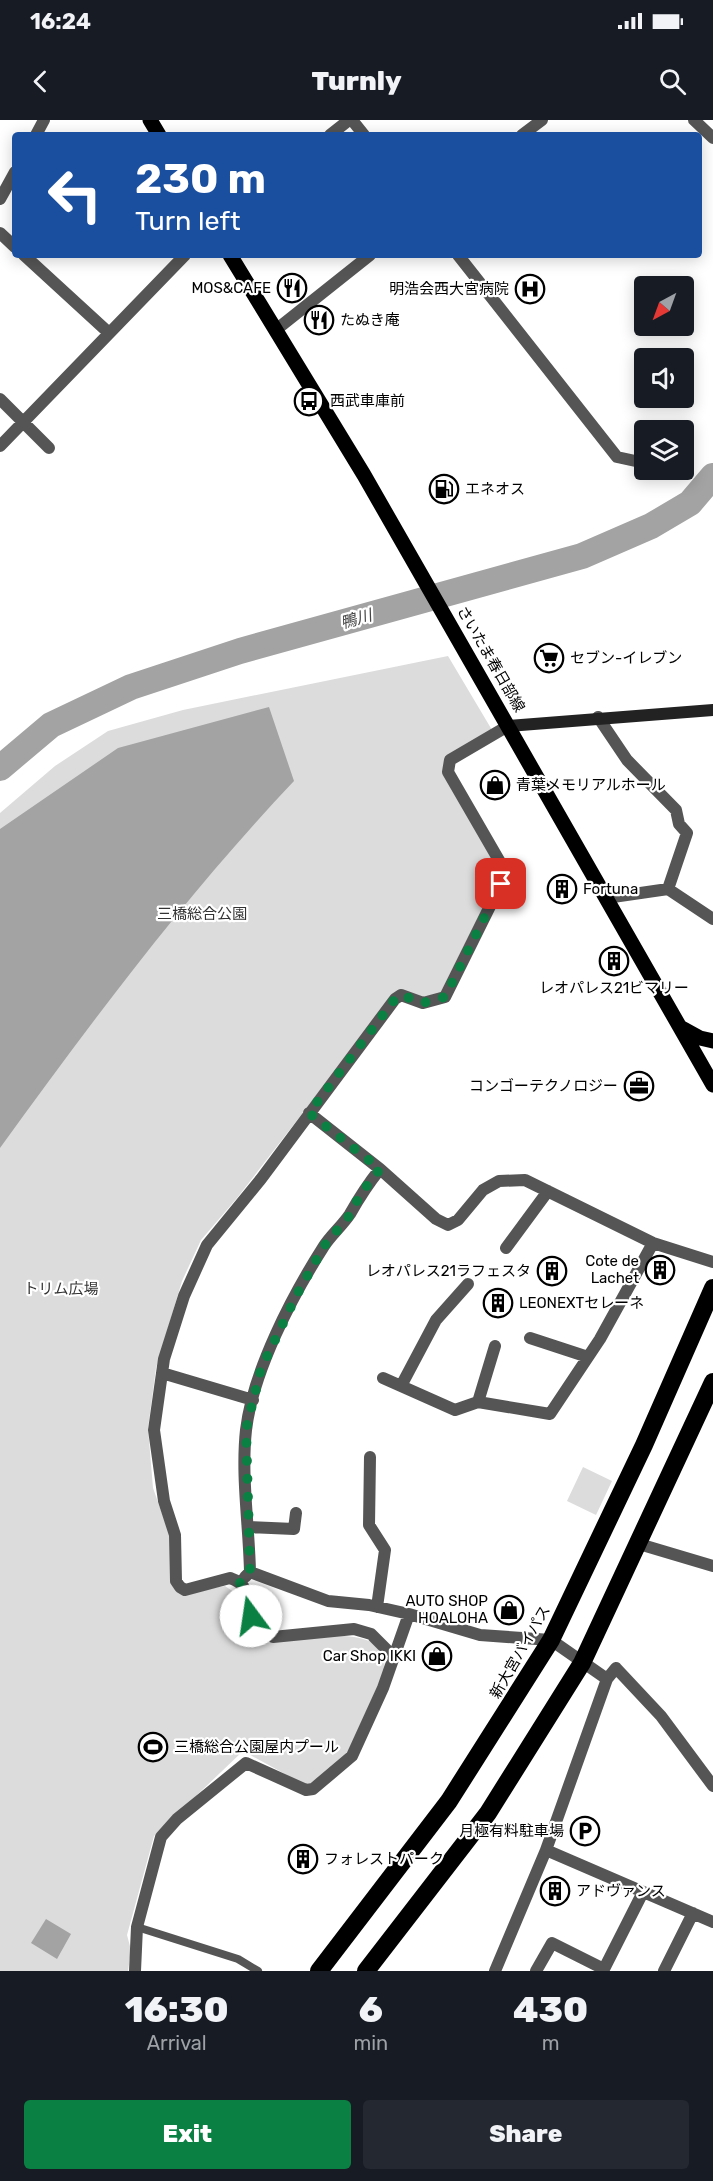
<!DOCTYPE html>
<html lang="en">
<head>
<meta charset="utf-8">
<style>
  :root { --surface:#171b24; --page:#242831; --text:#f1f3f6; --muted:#9ea1a6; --accent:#0b8043 }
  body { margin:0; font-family:Rubik,"Noto Sans JP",sans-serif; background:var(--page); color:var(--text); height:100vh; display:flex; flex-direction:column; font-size:22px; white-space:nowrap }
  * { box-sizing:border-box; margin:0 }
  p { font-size:20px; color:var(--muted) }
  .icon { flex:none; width:33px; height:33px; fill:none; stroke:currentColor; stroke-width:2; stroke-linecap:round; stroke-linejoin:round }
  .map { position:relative; height:1851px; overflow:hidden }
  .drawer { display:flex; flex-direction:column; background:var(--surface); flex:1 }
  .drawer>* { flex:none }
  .guide { position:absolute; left:12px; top:12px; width:690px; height:126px; border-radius:6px; box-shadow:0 3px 15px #0003; background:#1a4fa0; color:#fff; overflow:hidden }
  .needle { width:39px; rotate:221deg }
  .controls { position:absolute; left:634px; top:156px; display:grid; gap:12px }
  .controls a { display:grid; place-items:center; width:60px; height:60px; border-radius:6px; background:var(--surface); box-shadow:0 3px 15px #0003; font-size:30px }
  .pin { position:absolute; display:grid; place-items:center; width:51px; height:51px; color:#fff; margin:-26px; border-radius:12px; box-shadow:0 3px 9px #0006 }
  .me { position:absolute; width:66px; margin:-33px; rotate:346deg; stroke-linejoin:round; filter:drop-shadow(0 0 4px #0008) }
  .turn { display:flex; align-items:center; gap:21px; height:126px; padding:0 24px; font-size:27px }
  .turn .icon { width:78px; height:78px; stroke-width:2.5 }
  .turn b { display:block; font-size:42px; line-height:51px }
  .eta { display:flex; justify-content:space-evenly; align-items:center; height:102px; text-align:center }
  .eta b { font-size:36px; font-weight:800; line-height:42px }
  .cta { display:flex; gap:12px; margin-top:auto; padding:12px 24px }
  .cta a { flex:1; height:69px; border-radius:6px; background:var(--accent); color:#fff; font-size:24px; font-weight:800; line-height:69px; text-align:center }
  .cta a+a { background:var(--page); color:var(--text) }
  .status { display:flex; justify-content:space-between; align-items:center; height:42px; padding:0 30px; background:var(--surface); direction:ltr }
  .status svg { height:16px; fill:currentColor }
  header { display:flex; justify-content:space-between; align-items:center; height:78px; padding:0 24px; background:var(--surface); font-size:27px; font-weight:800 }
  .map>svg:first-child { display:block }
  .green { fill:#dcdcdc }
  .water { fill:#a3a3a3 }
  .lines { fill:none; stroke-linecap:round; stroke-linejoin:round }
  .river { stroke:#a3a3a3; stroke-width:26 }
  .lane { stroke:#555; stroke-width:8 }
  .street { stroke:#555; stroke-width:12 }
  .secondary { stroke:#222; stroke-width:12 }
  .primary { stroke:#000; stroke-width:15 }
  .highway { stroke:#000; stroke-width:18 }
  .route { stroke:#0b8043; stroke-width:10; stroke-dasharray:0 18 }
  .labels { text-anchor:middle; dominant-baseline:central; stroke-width:4.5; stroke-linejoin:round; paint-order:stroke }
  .poi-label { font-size:15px; fill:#000; stroke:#fff; text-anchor:start }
  .street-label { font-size:15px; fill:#000; stroke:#fff }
  .park-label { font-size:15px; fill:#333; stroke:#fff }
  .water-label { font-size:16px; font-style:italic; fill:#444; stroke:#fff }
</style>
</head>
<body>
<div class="status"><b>16:24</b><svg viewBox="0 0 49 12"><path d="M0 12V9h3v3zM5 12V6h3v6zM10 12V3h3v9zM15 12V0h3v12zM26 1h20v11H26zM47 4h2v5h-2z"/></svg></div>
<header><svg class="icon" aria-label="back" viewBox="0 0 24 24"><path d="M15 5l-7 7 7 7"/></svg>Turnly<svg class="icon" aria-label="search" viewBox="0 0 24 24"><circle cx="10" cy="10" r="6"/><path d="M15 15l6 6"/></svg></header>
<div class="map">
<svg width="713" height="1851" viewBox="0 0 713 1851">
  <rect width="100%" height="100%" fill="#fff"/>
  <!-- green -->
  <path class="green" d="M448,536L492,610L443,651L494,743L493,767L440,874L424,879L396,872L237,1078L201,1120L182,1161L156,1248L148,1308L153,1368L170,1416L184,1473L225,1466L241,1477L247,1501L268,1522C297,1520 398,1497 383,1554L346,1636L312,1664L305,1665L243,1631L154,1716L127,1815L131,1830L128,1851H0V693L55,646L108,611L183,590Z
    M583,1347L612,1361L596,1395L567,1381Z"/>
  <!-- water -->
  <path class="water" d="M269,587L294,661C186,775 92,901 0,1028V709L118,628Z
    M46,1799L71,1814L57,1839L31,1823Z"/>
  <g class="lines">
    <!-- river -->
    <path class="river" d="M0,648L51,605L131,567L240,531L582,436L651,406L690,383L713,356"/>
    <!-- lane -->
    <path class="lane" d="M137,1807L238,1839L258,1851"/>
    <!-- street -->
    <path class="street" d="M352,0L364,15
      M694,0L713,18
      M36,15L44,0
      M330,15L349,0
      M522,15L542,0
      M0,79L15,52
      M0,113L15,127
      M24,135L109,213
      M458,135L617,337L640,342
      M277,209L370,135
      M0,279L49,328
      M0,326L185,135
      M598,597L627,640L676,690L679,704L687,713L668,769
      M606,778L668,769L713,799
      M309,993L380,1049L436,1099L448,1105L458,1100L483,1070L499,1061L525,1060L653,1123L713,1142
      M506,1128L548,1071
      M530,1218L588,1237
      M162,1253L253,1280
      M383,1258L455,1290L478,1282L550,1294L600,1219L653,1123
      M401,1266L436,1200L468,1164
      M478,1282L495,1226
      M370,1337L369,1405L385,1430L377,1487
      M249,1407L294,1409L296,1393
      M639,1424L713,1446
      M250,1452L328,1481L369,1485L409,1494L480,1515L551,1520L607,1559L616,1548L661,1596L713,1666
      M245,1457L250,1452C249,1405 241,1356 246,1310C253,1251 292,1176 324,1126C331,1115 342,1106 350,1094C359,1078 368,1064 380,1049
      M394,1537L371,1514L354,1509L273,1517C267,1511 257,1504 252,1497C241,1480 255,1467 230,1458L185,1470L180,1467L176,1461L175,1415L164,1381L154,1310L164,1239L184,1176L207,1125L261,1059L395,879L401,875L423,883L445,877L501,764L500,742L448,652L450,640L508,606
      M546,1730L713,1802
      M135,1851L137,1807L161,1717L177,1699L246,1643L306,1670L313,1669L352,1636L383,1568L409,1494
      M495,1851L546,1730L607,1559
      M536,1851L552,1823L604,1849
      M603,1851L643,1772
      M664,1851L693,1793"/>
    <!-- secondary -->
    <path class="secondary" d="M508,606L713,590"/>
    <!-- primary -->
    <path class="primary" d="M150,0L159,15
      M230,135L364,355L713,965
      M680,907L700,918L713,921"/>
    <!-- highway -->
    <path class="highway" d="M319,1851L449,1681L551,1520L644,1325L713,1168
      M366,1851L488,1693L582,1543L713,1262"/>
  </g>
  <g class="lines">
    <!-- route -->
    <path class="route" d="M251,1496L247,1471L240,1463L250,1452L246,1309L261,1249L296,1176L324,1126L349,1096L362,1072L380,1049L309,993L395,879L401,875L423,883L445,877L501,764"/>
  </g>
  <!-- icons -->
  <defs>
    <g id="restaurant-ring" transform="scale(1.5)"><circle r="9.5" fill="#fff" stroke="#000" stroke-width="1.5"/><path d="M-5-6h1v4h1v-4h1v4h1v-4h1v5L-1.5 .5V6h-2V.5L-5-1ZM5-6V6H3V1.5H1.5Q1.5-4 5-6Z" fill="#000"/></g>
    <g id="hospital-ring" transform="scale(1.5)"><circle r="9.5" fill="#fff" stroke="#000" stroke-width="1.5"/><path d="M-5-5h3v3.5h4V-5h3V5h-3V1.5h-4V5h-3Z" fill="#000"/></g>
    <g id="bus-ring" transform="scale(1.5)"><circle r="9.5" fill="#fff" stroke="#000" stroke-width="1.5"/><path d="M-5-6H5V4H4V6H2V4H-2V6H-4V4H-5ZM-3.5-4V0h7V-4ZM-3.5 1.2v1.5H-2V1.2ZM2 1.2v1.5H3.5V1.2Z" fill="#000"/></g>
    <g id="fuel-ring" transform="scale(1.5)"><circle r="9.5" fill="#fff" stroke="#000" stroke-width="1.5"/><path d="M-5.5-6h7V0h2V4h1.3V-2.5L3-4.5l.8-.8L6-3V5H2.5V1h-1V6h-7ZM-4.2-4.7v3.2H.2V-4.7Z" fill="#000"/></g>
    <g id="supermarket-ring" transform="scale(1.5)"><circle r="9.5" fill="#fff" stroke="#000" stroke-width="1.5"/><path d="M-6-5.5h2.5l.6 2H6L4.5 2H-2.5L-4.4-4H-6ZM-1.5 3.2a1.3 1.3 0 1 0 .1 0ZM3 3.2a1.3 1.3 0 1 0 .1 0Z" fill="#000"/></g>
    <g id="shop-ring" transform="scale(1.5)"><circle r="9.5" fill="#fff" stroke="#000" stroke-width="1.5"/><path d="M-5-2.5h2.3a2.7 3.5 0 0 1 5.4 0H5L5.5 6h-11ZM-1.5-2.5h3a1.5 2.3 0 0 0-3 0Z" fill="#000"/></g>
    <g id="building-ring" transform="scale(1.5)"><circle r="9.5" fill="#fff" stroke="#000" stroke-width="1.5"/><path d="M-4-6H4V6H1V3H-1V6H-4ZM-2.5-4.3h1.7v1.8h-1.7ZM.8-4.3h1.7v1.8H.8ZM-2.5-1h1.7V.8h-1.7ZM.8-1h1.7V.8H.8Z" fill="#000"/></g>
    <g id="office-ring" transform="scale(1.5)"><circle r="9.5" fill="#fff" stroke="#000" stroke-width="1.5"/><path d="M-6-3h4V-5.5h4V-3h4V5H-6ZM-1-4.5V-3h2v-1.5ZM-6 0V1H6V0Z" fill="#000"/></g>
    <g id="stadium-ring" transform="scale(1.5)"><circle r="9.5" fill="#fff" stroke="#000" stroke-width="1.5"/><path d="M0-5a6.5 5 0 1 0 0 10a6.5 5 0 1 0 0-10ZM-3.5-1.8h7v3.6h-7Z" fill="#000"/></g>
    <g id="parking-ring" transform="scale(1.5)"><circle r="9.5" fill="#fff" stroke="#000" stroke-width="1.5"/><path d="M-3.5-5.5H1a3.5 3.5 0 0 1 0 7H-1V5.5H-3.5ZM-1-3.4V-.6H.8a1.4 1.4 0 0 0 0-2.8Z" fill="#000"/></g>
  </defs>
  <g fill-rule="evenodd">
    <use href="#restaurant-ring" x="292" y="168"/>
    <use href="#hospital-ring" x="530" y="169"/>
    <use href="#restaurant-ring" x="319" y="200"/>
    <use href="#bus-ring" x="309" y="281"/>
    <use href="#fuel-ring" x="444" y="369"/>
    <use href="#supermarket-ring" x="549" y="538"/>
    <use href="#shop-ring" x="495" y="665"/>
    <use href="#building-ring" x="562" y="769"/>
    <use href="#building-ring" x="614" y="841"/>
    <use href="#office-ring" x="639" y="966"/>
    <use href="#building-ring" x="660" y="1150"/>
    <use href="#building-ring" x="552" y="1151"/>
    <use href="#building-ring" x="498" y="1183"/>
    <use href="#shop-ring" x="509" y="1490"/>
    <use href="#shop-ring" x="437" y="1536"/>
    <use href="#stadium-ring" x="153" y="1627"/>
    <use href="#parking-ring" x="585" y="1711"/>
    <use href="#building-ring" x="303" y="1739"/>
    <use href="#building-ring" x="555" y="1771"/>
  </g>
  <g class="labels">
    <!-- poi labels -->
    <g class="poi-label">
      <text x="271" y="168" text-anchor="end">MOS&amp;CAFE</text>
      <text x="509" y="169" text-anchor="end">明浩会西大宮病院</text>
      <text x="340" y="200">たぬき庵</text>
      <text x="330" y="281">西武車庫前</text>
      <text x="465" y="369">エネオス</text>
      <text x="570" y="538">セブン-イレブン</text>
      <text x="516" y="665">青葉メモリアルホール</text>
      <text x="583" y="769">Fortuna</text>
      <text x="614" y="868" text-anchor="middle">レオパレス21ビマリー</text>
      <text x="618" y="966" text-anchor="end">コンゴーテクノロジー</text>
      <text x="639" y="1141" text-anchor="end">Cote de<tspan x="639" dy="17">Lachet</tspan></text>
      <text x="531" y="1151" text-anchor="end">レオパレス21ラフェスタ</text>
      <text x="519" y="1183">LEONEXTセレーネ</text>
      <text x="488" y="1481" text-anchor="end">AUTO SHOP<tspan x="488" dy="17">HOALOHA</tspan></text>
      <text x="416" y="1536" text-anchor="end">Car Shop IKKI</text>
      <text x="174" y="1627">三橋総合公園屋内プール</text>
      <text x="564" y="1711" text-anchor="end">月極有料駐車場</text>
      <text x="324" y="1739">フォレストパーク</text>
      <text x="576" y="1771">アドヴァンス</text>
    </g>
    <!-- street labels -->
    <g class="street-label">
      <text transform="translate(491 539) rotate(60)">さいたま春日部線</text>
      <text transform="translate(520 1532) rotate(-60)">新大宮バイパス</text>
    </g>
    <!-- park labels -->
    <g class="park-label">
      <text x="202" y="794">三橋総合公園</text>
      <text x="61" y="1169">トリム広場</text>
    </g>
    <!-- water labels -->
    <g class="water-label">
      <text transform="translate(356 499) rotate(-16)">鴨川</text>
    </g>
  </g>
</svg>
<div class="controls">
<a><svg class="needle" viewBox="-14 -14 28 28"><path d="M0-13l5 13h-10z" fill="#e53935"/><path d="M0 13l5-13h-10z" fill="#9ea1a6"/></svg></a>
<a><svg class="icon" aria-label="sound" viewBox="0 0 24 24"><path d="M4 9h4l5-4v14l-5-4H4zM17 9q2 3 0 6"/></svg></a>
<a><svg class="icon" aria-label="layers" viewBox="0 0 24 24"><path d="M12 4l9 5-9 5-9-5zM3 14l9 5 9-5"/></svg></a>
</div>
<div class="pin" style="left:501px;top:764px;background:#d93025"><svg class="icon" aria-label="arrive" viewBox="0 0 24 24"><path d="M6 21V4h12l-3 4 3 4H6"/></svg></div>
<svg class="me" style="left:251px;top:1496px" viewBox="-20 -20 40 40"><circle r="19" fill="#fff"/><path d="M0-13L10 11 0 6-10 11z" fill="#0b8043"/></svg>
<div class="guide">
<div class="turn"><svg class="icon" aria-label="left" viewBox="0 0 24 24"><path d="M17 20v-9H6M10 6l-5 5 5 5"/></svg><div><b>230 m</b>Turn left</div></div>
</div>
</div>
<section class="drawer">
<div class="eta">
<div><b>16:30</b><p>Arrival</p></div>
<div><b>6</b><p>min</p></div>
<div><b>430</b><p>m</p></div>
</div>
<div class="cta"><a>Exit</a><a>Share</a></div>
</section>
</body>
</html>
